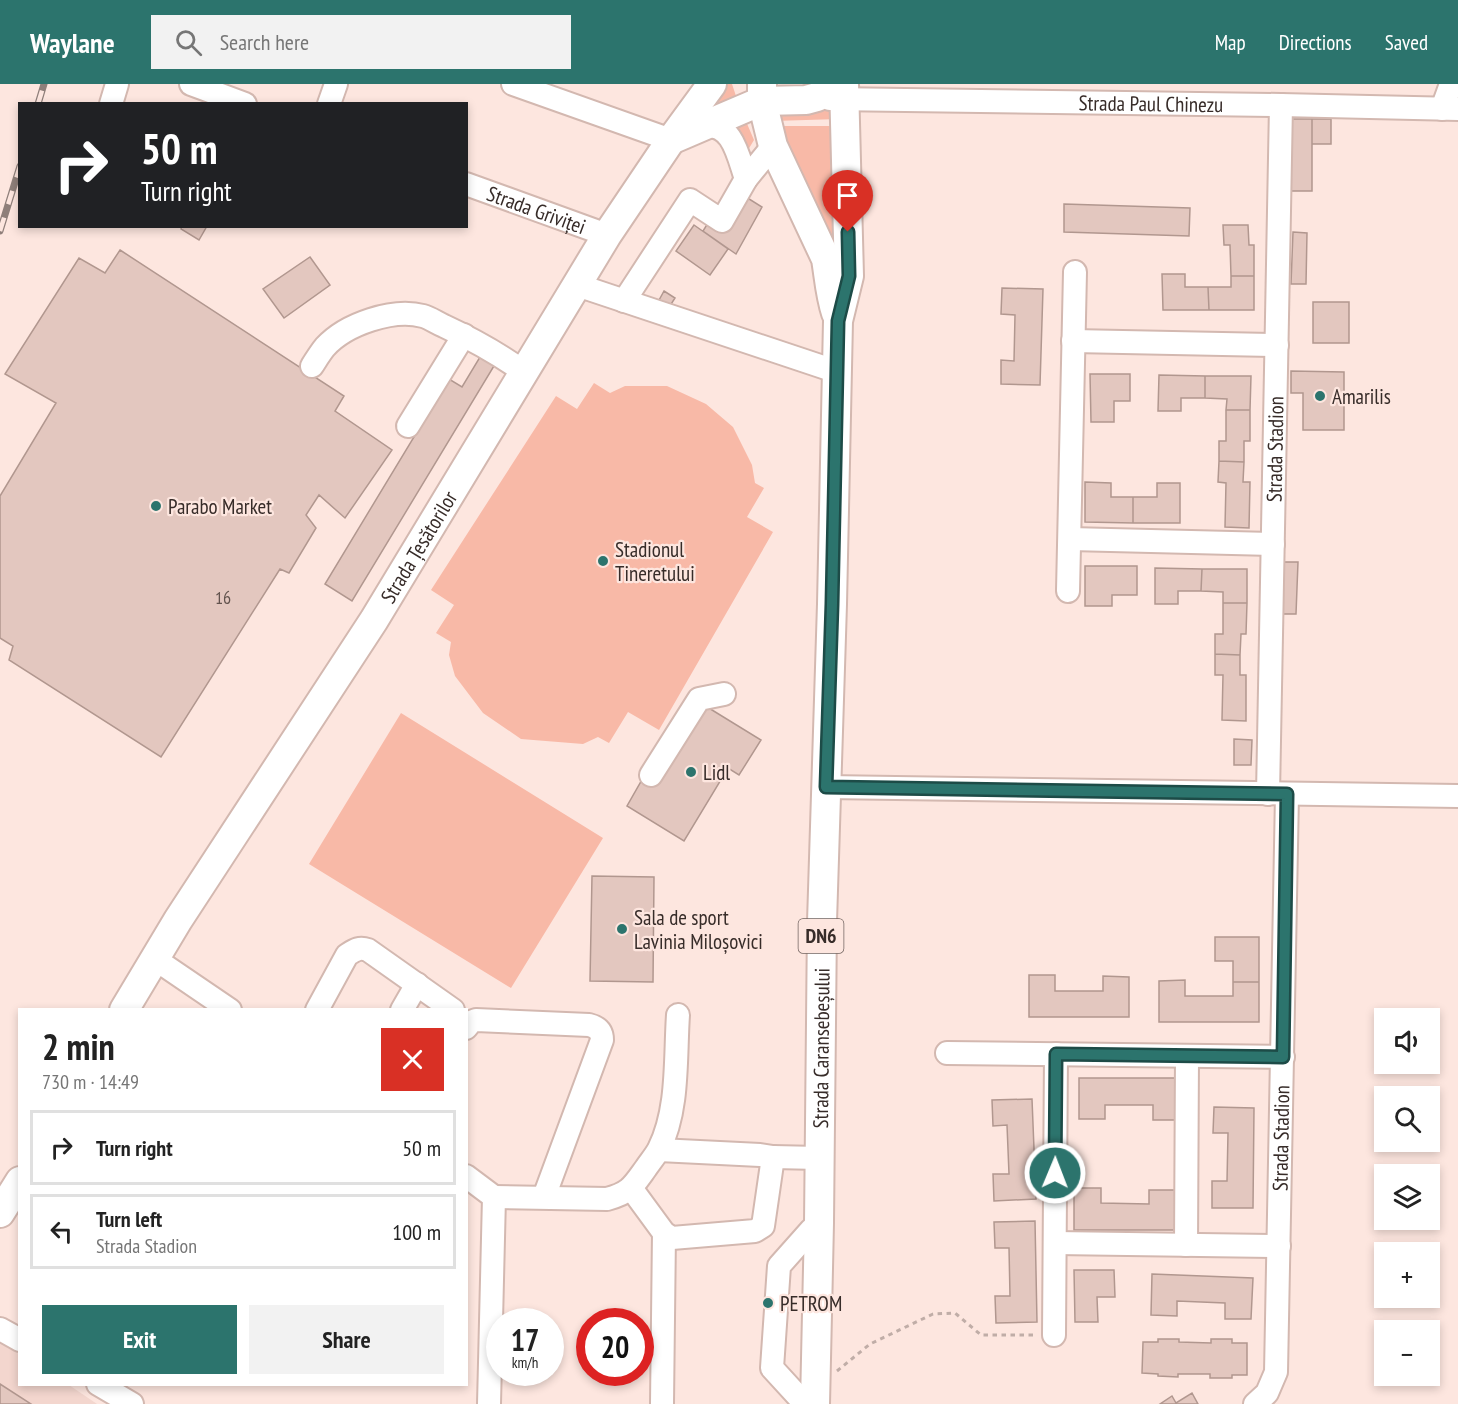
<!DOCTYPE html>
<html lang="en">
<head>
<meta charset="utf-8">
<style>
  :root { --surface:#fff; --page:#f2f2f2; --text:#222; --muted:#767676; --line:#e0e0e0; --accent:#2c746d }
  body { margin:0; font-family:"PT Sans Narrow",sans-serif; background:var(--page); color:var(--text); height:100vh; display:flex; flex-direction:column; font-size:22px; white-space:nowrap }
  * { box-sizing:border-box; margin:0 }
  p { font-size:20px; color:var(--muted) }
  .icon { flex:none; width:33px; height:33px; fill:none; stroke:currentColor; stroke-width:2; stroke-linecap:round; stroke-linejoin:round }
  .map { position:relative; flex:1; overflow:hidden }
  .sheet { position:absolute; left:18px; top:924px; width:450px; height:378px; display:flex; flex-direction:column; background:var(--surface); border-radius:0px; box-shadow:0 3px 9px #0003 }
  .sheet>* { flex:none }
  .banner { position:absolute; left:18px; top:18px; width:450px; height:126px; border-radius:0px; box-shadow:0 3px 9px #0003; background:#202124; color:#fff; overflow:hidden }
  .fabs { position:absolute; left:1374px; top:924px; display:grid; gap:12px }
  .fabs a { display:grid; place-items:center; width:66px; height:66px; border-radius:0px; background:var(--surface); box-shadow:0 3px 9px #0003; font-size:30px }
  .speed { position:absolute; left:486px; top:1224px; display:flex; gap:12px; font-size:30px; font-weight:700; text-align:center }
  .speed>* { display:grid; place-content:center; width:78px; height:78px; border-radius:50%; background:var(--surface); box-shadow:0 3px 9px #0003; line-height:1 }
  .speed small { font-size:15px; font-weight:400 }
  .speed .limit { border:9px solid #d22; background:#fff; color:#111 }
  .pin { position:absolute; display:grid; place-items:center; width:51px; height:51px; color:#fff; margin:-62px -26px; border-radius:50% 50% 50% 0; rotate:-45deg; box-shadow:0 0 6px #0007 }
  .pin .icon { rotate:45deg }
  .me { position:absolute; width:66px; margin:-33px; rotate:1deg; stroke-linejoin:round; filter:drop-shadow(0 0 4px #0008) }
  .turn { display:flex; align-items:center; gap:21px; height:126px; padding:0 24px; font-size:27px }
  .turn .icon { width:78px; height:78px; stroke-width:2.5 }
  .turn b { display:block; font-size:42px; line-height:51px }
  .round { display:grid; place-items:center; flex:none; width:63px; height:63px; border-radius:0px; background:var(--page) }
  .summary { display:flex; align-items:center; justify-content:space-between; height:102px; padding:0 24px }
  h1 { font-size:36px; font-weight:800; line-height:45px }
  .action { display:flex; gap:12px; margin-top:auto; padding:12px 24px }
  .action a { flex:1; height:69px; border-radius:0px; background:var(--accent); color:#fff; font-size:24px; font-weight:800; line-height:69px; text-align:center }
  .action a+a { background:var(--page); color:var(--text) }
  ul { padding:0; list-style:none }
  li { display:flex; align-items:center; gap:18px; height:75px; margin:0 12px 9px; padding:0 12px; border:3px solid var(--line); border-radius:0px }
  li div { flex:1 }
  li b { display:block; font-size:22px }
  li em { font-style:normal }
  header { display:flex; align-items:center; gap:36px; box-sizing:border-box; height:84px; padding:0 30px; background:var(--accent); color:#fff }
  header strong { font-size:28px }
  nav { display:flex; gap:33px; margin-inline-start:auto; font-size:21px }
  .search { width:420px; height:54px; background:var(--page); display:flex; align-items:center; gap:15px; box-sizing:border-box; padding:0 21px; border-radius:0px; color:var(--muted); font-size:22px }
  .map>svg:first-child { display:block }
  .built { fill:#f3d6ce }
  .green { fill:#f8b9a7 }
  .building { fill:#e3c7bf; stroke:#b1978f; stroke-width:1.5 }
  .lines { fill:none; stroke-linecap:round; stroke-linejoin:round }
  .minor-casing { stroke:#d3b8b0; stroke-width:26 }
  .major-casing { stroke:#d3b8b0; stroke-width:32 }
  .path { stroke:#c0ada7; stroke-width:3; stroke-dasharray:4.5 4.5; stroke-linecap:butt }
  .minor { stroke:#fff; stroke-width:22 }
  .major { stroke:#fff; stroke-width:28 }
  .rail-casing { stroke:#8f7f7a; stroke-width:7 }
  .rail { stroke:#fde6df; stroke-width:4.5; stroke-dasharray:14; stroke-linecap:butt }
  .route-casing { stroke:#1d4b47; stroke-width:15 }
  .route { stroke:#2c746d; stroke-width:10 }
  .poi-dot { fill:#2c746d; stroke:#fde6df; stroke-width:2 }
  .labels { text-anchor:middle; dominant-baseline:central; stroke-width:4.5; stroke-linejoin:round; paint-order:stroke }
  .number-label { font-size:18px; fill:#62534e }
  .shield { fill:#fde6df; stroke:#726460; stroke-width:1.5 }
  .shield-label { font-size:20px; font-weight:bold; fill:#372c29 }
  .street-label { font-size:21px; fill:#372c29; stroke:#fde6df }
  .poi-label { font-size:21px; fill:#372c29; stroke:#fde6df; text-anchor:start }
</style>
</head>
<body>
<header>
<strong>Waylane</strong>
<div class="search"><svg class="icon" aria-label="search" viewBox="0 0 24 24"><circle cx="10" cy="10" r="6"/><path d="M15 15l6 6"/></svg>Search here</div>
<nav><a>Map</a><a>Directions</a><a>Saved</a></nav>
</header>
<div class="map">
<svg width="1458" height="1320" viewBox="0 0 1458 1320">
  <rect width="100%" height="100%" fill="#fde6df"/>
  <!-- built -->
  <path class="built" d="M0,1259L19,1270L20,1300L69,1301L97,1320H0Z"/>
  <!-- green -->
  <path class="green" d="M724,0H732L739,21L690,44Z
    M836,21L839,35L773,37L781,24Z
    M745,35L754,56L748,66L728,46Z
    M776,42H838V182Z
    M594,299L610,309L625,302H667L706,320L733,343L752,381L755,399L764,404L747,433L773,448L659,646L628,628L609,659L598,653L583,660L521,655L483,629L455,592L449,571L451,558L436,549L454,521L431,506L556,312L577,325Z
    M401,629L603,754L511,904L309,780Z"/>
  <!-- building -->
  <path class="building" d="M1289,35H1312V107H1289Z
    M1312,35H1331V60H1312Z
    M730,103L762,123L736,170L703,147Z
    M1064,120L1190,124L1189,152L1064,148Z
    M694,141L728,165L710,191L676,167Z
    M1223,141H1248L1249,161H1254V192H1231L1230,161H1224Z
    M182,142H207L199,156L181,145Z
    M1293,148L1307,149L1306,200H1291Z
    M120,166L344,312L335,327L392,366L345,434L319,411L306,431L316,444L289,489L280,485L161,673L9,576L13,562L0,554V412L56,319L5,290L79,174L105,189Z
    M310,173L330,201L284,234L263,205Z
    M1162,190H1185V203H1208L1209,226H1163Z
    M1231,192H1254V226H1209L1208,203H1231Z
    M1002,204L1043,205L1040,301L1001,300V276L1014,277L1015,231L1001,230Z
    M664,207L675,214L668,225L658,218Z
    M1313,218H1349V259H1313Z
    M483,268L497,277L352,517L325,500L449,295L462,303Z
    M1291,287L1344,288V346H1303V309H1291Z
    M1090,290H1130V317H1114V338H1091Z
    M1159,291L1205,292V314H1181V327H1158Z
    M1205,292H1251L1250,326H1226L1227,315L1205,314Z
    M1226,326H1250V357H1244V378L1219,377V357H1226Z
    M1219,377L1244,378L1243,398H1250L1249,444L1225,443L1226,399L1218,398Z
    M1085,398L1111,399V413H1133V439L1085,438Z
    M1157,399H1180V439H1133V413H1157Z
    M1283,478H1298L1296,530H1281Z
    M1085,482H1137V511H1112V522H1085Z
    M1155,484L1202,485L1201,507H1178V520H1155Z
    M1202,485H1247V519H1223V508L1201,507Z
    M1223,519H1247L1246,550H1241L1240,571L1215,570V550H1223Z
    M1215,570L1240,571V591H1246V637L1222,636L1223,591H1215Z
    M699,618L761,656L739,691L728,684L684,757L627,722L643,694Z
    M1234,655L1252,656L1251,681H1234Z
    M592,792L654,793L653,898L590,897Z
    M1215,853H1259V898H1233V877H1215Z
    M1029,891H1055V907H1103V892L1129,893V933H1029Z
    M1185,896V912H1233V898H1259V938H1159V897Z
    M1079,994H1179L1180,1036H1153V1021H1105V1035H1079Z
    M1032,1015L1036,1115L994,1117L993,1090H1009L1007,1041L993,1042L992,1016Z
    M1214,1023L1254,1024L1253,1124H1212V1097H1227L1228,1049H1213Z
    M1074,1104H1101V1119L1149,1120V1106H1175V1146H1074Z
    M1035,1137L1037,1238L996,1239L995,1212H1010L1009,1164H995L994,1138Z
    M1074,1186H1114L1115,1213H1097L1098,1238H1075Z
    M1152,1190L1253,1194L1251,1235H1225V1219L1177,1217V1232L1151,1231Z
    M1158,1255H1179V1258L1211,1259V1255H1232V1259H1247V1291H1232V1294H1210V1290H1178V1293L1158,1292V1290L1142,1289L1143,1258H1158Z
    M0,1300L31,1320H0Z
    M1192,1309L1198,1320H1160L1172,1312L1176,1319Z"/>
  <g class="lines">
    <!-- minor casing -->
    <g class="minor-casing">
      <g id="minor">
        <path d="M191,0L245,20"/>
        <path d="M513,0L671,56"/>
        <path id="s1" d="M830,15L1281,21L1458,25"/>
        <path d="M111,20L117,0"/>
        <path d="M329,20L336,0"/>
        <path d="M1442,25L1451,0"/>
        <path d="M703,42C733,38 738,72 746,95"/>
        <path id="s2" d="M466,100L607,151"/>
        <path d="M577,201L838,288"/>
        <path d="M624,217L690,116L722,137L746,95L773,62"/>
        <path d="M1073,257L1277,261"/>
        <path d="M312,282C316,276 320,269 325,263C346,240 393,224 423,232C430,234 437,239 444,242C472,255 499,270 524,288"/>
        <path d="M408,342L464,251"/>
        <path d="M1070,455L1273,460"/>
        <path d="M1068,507L1075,188"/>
        <path d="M651,691L699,615L724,610"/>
        <path d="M826,703L1458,712"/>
        <path id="s3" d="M1268,710L1281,21"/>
        <path d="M155,875L230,926"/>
        <path d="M317,926L347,871C355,866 359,863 368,866L453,926"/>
        <path d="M402,926L417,900"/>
        <path d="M466,944L471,938L476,936L589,941C597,943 602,947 602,956L544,1113"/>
        <path d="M947,969L1283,973"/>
        <path d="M659,1066L760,1071L773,1073"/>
        <path d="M466,1092L494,1113L489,1320"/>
        <path d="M631,1104L664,1149L672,1154L755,1147L763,1142L773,1073L819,1074"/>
        <path d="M494,1113L607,1115C630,1109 633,1102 646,1084C650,1078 656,1071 659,1065C679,1025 675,974 678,931"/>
        <path d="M1055,1159L1279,1162"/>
        <path d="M1186,1161L1187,972"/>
        <path d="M0,1245L20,1256"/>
        <path d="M1054,1251L1056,970"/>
        <path d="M98,1300L132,1320"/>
        <path d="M662,1320L664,1149"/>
        <path d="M805,1320L772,1284L779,1182L811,1146L819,1139"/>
        <path id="s4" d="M1255,1320L1267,1309L1276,1288L1287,710"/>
      </g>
    </g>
    <!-- major casing -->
    <g class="major-casing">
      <g id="major">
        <path d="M762,0V17L773,62L826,175C829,193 830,211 836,229"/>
        <path d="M673,55L762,17L806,16L817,13L827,8L835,0"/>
        <path id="s5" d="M124,926L178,836L374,536L607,151L671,56L712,0"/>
        <path d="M0,1129L20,1097"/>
        <path id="s6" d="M815,1320L819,1139L822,838L832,520L838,237L849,192L844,0"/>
      </g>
    </g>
    <!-- path -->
    <path class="path" d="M837,1287L870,1260L933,1230L955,1229L981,1251H1037"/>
    <!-- minor -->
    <use href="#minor" class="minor"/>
    <!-- major -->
    <use href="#major" class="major"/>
    <!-- rail casing -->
    <g class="rail-casing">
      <path id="rail" d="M38,20L44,0
        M0,147L20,82"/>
    </g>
    <!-- rail -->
    <use href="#rail" class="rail"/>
  </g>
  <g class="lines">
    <!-- route casing -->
    <g class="route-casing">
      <path id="route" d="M848,148L849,192L838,237L832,520L826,703L1287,710L1283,973L1056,970L1055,1089"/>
    </g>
    <!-- route -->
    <use href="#route" class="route"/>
  </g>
  <!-- markers -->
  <g class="poi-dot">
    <circle cx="1320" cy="312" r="6"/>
    <circle cx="156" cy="422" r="6"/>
    <circle cx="603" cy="477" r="6"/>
    <circle cx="691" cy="688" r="6"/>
    <circle cx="622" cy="845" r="6"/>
    <circle cx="768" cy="1219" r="6"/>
  </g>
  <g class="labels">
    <!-- number labels -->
    <g class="number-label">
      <text x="223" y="513">16</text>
    </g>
    <!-- shield labels -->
    <rect class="shield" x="798.5" y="835" width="45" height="34" rx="4.5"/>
    <g class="shield-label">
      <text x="821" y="852">DN6</text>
    </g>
    <!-- street labels -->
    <g class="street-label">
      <text stroke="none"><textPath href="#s1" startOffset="321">Strada Paul Chinezu</textPath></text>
      <text stroke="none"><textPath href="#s2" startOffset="75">Strada Griviței</textPath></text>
      <text stroke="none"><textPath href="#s3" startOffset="345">Strada Stadion</textPath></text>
      <text stroke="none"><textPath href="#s5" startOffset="549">Strada Țesătorilor</textPath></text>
      <text stroke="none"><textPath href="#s6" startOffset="356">Strada Caransebeșului</textPath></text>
      <text stroke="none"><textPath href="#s4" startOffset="273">Strada Stadion</textPath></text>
    </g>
    <!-- poi labels -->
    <g class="poi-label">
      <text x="1332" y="312">Amarilis</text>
      <text x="168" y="422">Parabo Market</text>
      <text x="615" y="465">Stadionul<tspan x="615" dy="24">Tineretului</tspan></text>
      <text x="703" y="688">Lidl</text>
      <text x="634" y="833">Sala de sport<tspan x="634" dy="24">Lavinia Miloșovici</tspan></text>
      <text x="780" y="1219">PETROM</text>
    </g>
  </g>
</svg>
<div class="fabs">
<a><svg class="icon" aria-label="sound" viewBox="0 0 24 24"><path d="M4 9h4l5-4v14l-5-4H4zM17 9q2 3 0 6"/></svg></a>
<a><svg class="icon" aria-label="search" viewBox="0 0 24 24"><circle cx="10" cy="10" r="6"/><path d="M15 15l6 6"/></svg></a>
<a><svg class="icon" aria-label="layers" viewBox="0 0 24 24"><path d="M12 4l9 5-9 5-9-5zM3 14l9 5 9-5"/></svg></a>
<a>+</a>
<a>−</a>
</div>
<div class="speed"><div>17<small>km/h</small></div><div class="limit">20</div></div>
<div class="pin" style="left:848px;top:148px;background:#d93025"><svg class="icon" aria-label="arrive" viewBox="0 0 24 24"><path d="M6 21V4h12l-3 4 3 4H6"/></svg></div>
<svg class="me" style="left:1055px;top:1089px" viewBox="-20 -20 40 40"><circle r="17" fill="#2c746d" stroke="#fff" stroke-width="3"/><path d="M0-11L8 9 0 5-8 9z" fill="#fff"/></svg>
<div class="banner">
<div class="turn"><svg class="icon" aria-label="right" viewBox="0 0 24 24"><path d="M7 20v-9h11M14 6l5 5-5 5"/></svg><div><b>50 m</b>Turn right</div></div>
</div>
<section class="sheet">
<div class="summary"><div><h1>2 min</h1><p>730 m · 14:49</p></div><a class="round" style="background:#d93025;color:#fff"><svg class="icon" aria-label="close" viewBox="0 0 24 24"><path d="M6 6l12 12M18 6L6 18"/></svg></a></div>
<ul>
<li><svg class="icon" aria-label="right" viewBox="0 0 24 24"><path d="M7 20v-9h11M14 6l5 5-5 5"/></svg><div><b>Turn right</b></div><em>50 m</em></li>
<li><svg class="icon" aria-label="left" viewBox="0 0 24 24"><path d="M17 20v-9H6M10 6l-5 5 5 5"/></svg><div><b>Turn left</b><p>Strada Stadion</p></div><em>100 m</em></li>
</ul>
<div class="action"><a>Exit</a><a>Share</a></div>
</section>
</div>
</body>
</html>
